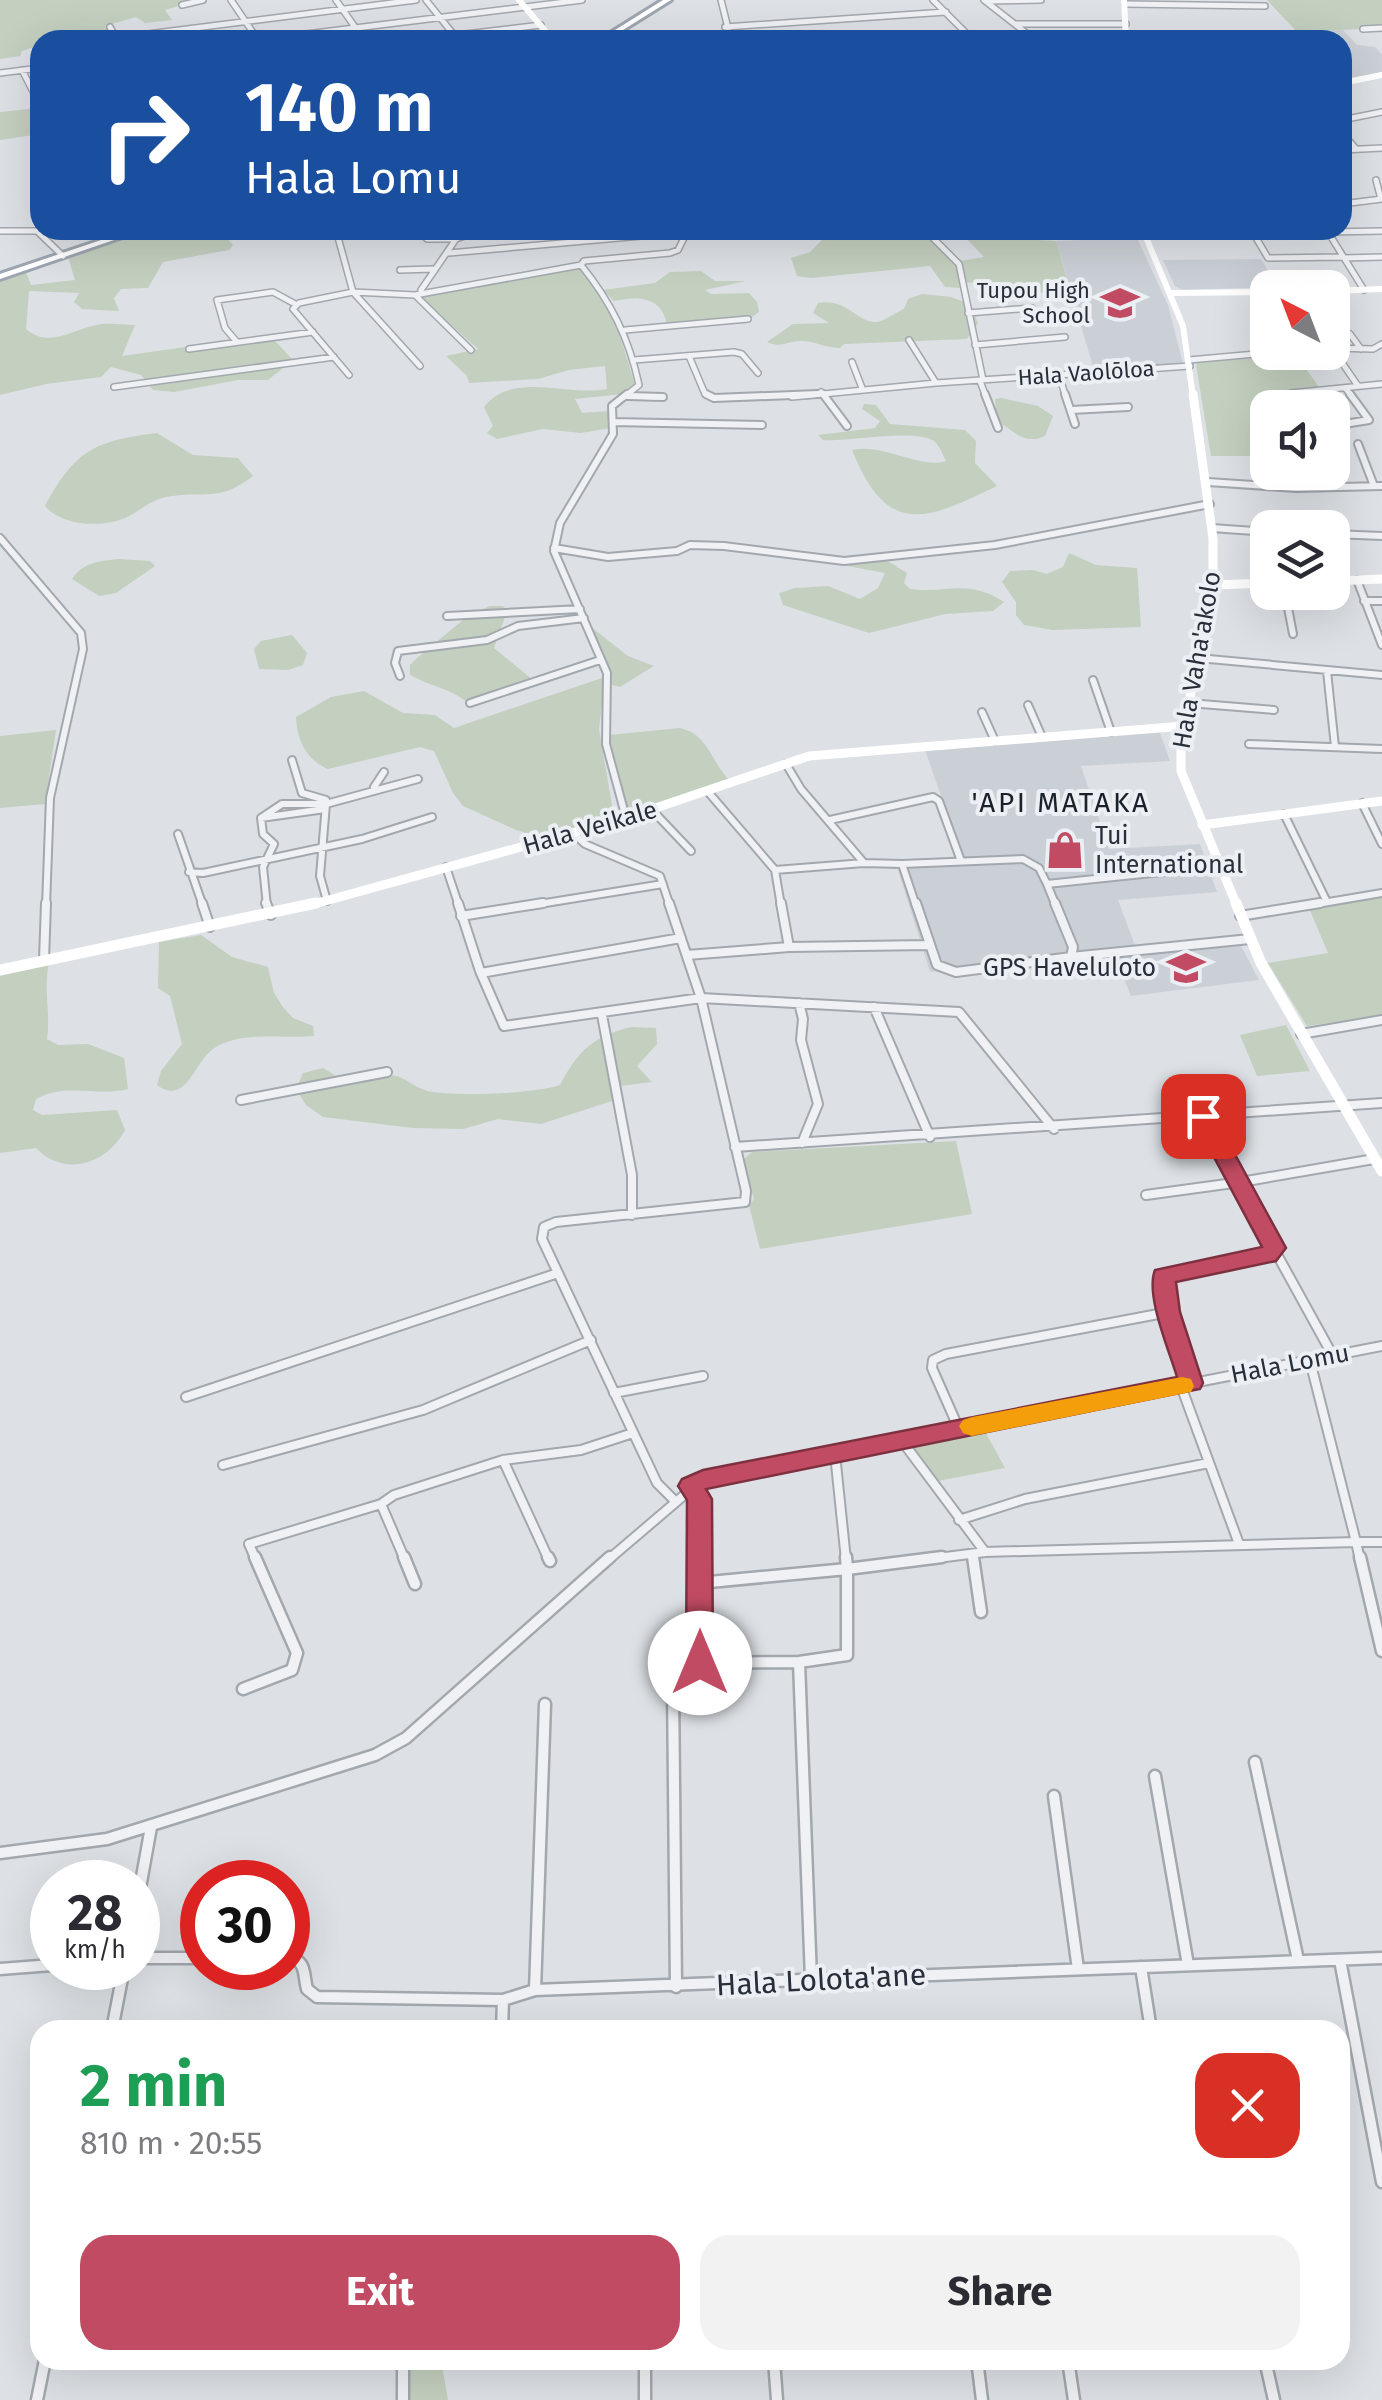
<!DOCTYPE html>
<html lang="en">
<head>
<meta charset="utf-8">
<style>
  :root { --surface:#fff; --page:#f2f2f3; --text:#2b2b33; --muted:#7c7c81; --accent:#c14b62 }
  body { margin:0; font-family:"Fira Sans",sans-serif; background:var(--page); color:var(--text); height:100vh; display:flex; flex-direction:column; font-size:38px; white-space:nowrap }
  * { box-sizing:border-box; margin:0 }
  p { font-size:32px; color:var(--muted) }
  .icon { flex:none; width:55px; height:55px; fill:none; stroke:currentColor; stroke-width:2; stroke-linecap:round; stroke-linejoin:round }
  .map { position:relative; flex:1; overflow:hidden }
  .panel { position:absolute; left:30px; top:2020px; width:1320px; height:350px; display:flex; flex-direction:column; background:var(--surface); border-radius:30px; box-shadow:0 10px 40px #0002 }
  .panel>* { flex:none }
  .top-card { position:absolute; left:30px; top:30px; width:1322px; height:210px; border-radius:30px; box-shadow:0 10px 40px #0002; background:#1a4fa0; color:#fff; overflow:hidden }
  .needle { width:65px; rotate:318deg }
  .controls { position:absolute; left:1250px; top:270px; display:grid; gap:20px }
  .controls a { display:grid; place-items:center; width:100px; height:100px; border-radius:20px; background:var(--surface); box-shadow:0 10px 40px #0002; font-size:50px }
  .speed { position:absolute; left:30px; top:1860px; display:flex; gap:20px; font-size:50px; font-weight:700; text-align:center }
  .speed>* { display:grid; place-content:center; width:130px; height:130px; border-radius:50%; background:var(--surface); box-shadow:0 10px 40px #0002; line-height:1 }
  .speed small { font-size:25px; font-weight:400 }
  .speed .limit { border:15px solid #d22; background:#fff; color:#111 }
  .pin { position:absolute; display:grid; place-items:center; width:85px; height:85px; color:#fff; margin:-42px; border-radius:20px; box-shadow:0 5px 15px #0006 }
  .me { position:absolute; width:110px; margin:-55px; rotate:0deg; stroke-linejoin:round; filter:drop-shadow(0 0 8px #0008) }
  .turn { display:flex; align-items:center; gap:35px; height:210px; padding:0 50px; font-size:45px }
  .turn .icon { width:130px; height:130px; stroke-width:2.5 }
  .turn b { display:block; font-size:70px; line-height:85px }
  .round { display:grid; place-items:center; flex:none; width:105px; height:105px; border-radius:30px; background:var(--page) }
  .head { display:flex; align-items:center; justify-content:space-between; height:170px; padding:0 50px }
  h1 { font-size:60px; font-weight:700; line-height:75px; color:#1e9e55 }
  .cta { display:flex; gap:20px; margin-top:auto; padding:20px 50px }
  .cta a { flex:1; height:115px; border-radius:30px; background:var(--accent); color:#fff; font-size:40px; font-weight:700; line-height:115px; text-align:center }
  .cta a+a { background:var(--page); color:var(--text) }
  .map>svg:first-child { display:block }
  .built { fill:#cbd0d6 }
  .green { fill:#c3cfbf }
  .lines { fill:none; stroke-linecap:round; stroke-linejoin:round }
  .street-far3-casing { stroke:#a3a8ae; stroke-width:8 }
  .street-far2-casing { stroke:#a3a8ae; stroke-width:10 }
  .street-far1-casing { stroke:#a3a8ae; stroke-width:12 }
  .street-casing { stroke:#a3a8ae; stroke-width:15 }
  .primary-casing { stroke:#9da6b0; stroke-width:6 }
  .street-far3 { stroke:#eff1f4; stroke-width:5 }
  .street-far2 { stroke:#eff1f4; stroke-width:6 }
  .street-far1 { stroke:#eff1f4; stroke-width:8 }
  .street { stroke:#eff1f4; stroke-width:10 }
  .secondary-far2 { stroke:#fff; stroke-width:6 }
  .secondary-far1 { stroke:#fff; stroke-width:9 }
  .secondary { stroke:#fff; stroke-width:11 }
  .primary { fill:#fff; fill-rule:evenodd }
  .route { fill:#c14b62; stroke:#7d3140; stroke-width:2.5 }
  .slow { fill:#f59e0b }
  .labels { text-anchor:middle; dominant-baseline:central; stroke-width:8; stroke-linejoin:round; paint-order:stroke }
  .far-poi-label { font-size:22px; fill:#282f3a; stroke:#eceff3; text-anchor:end }
  .far-street-label { font-size:22px; fill:#282f3a; stroke:#eceff3 }
  .street-label { font-size:25px; fill:#282f3a; stroke:#eceff3 }
  .poi-label { font-size:25px; fill:#282f3a; stroke:#eceff3; text-anchor:start }
  .neighbourhood-label { font-size:28px; letter-spacing:2.5px; fill:#1a212b; stroke:#eceff3 }
  .near-street-label { font-size:30px; fill:#282f3a; stroke:#eceff3 }
</style>
</head>
<body>
<div class="map">
<svg width="1382" height="2400" viewBox="0 0 1382 2400">
  <rect width="100%" height="100%" fill="#dde1e5"/>
  <!-- built -->
  <path class="built" d="M1343,30L1357,45L1375,47L1382,54V72L1343,80L1342,40H1280L1275,33Z
    M1137,238L1168,305L1183,364L1094,370L1056,241Z
    M1261,259L1278,287L1182,290L1175,286L1163,260Z
    M1154,731L1160,733L1170,761L1081,766L1109,849L1200,844L1217,892L1118,900L1136,948L930,972L895,861L962,856L925,750Z
    M1239,942L1259,980L1131,996L1115,957Z"/>
  <!-- green -->
  <path class="green" d="M0,0H197L165,10L172,20L145,23L136,17L105,26L109,33L78,37L76,33L40,40V45L22,51L20,56L0,59Z
    M1267,0H1382V28L1297,32Z
    M38,108L40,134L0,140V112Z
    M147,230H220L233,245L229,250L163,262L148,288L121,289L114,298L119,311L82,309L74,302L79,293L29,291L26,329C50,350 75,327 102,324C113,323 124,325 135,325L122,356L214,343L226,346L275,341L293,360L268,380H238L174,392L153,390L141,375L111,367L101,377L46,384L0,395V280L26,272L31,285L75,280L68,257Z
    M832,230H920L960,261L984,257L964,236L1056,241L1071,294C1035,297 1000,278 965,283L961,288L945,287L930,266L811,278L797,276L791,258L810,252Z
    M575,268L581,269L611,307L635,385L623,394L575,399L582,413L609,411L610,428L581,433L543,429L497,439L487,433L493,426L484,407C513,370 567,397 607,389L605,366L569,370L538,379L469,383L467,376L446,356L478,349L420,297Z
    M701,271L715,281H746L705,290L711,294L749,293L757,302L759,312L749,319L667,325C662,296 638,296 614,301L603,290L655,283L670,272Z
    M922,294L951,297L970,304L978,323L967,339L844,344L840,348C825,348 813,340 799,341C786,342 780,348 767,342L793,324L829,323L813,313L818,303C849,297 860,328 881,321C888,318 897,312 904,309L908,299Z
    M1295,353L1321,390L1259,400L1267,419V456H1211L1196,365L1200,361Z
    M1001,398L1038,406L1053,416L1045,436C1021,447 1012,426 990,418L996,410L995,399Z
    M864,404L876,405L890,424L965,430L976,441L975,463L997,486C926,520 888,539 852,450C884,443 921,470 946,461C943,455 939,445 934,441C916,428 848,442 823,440L818,435L875,428L880,421L862,409Z
    M157,433L193,455L238,458L253,476C219,503 204,490 166,497C150,500 139,512 125,518C103,528 61,526 45,506C75,451 93,441 157,433Z
    M875,553L907,573L904,583L910,589C948,594 967,578 1004,602L993,611L945,614L869,633L783,605L779,593L795,588L828,586L860,599L878,588L885,573L847,566L849,557Z
    M1069,553L1096,565L1137,568L1141,627L1052,630L1024,625L1016,615V602L1002,582L1010,571L1033,570L1047,574L1063,567Z
    M119,559L150,561L155,566L116,593L99,596L72,579C83,562 100,561 119,559Z
    M490,606H503L507,611L494,648L533,680L467,702C449,688 430,686 410,675V665L416,659L469,615Z
    M591,627L628,656L654,666L620,687L612,685V673Z
    M292,635L307,653L303,665L288,670L259,669L254,649L261,641Z
    M605,677L599,729L614,817L540,837L516,830L463,806L453,793L434,751L420,747L328,769C306,760 297,740 296,717L331,697L364,691L403,713L435,715L454,728Z
    M680,728C709,734 711,763 731,782L642,810L624,807L609,735Z
    M56,730L45,804L0,808V736Z
    M1382,897V1016L1307,1026L1268,963L1328,953L1309,908Z
    M201,935L232,957L268,967L274,993L283,1007L293,1018L313,1026L314,1036C284,1039 240,1030 213,1049C194,1062 186,1107 157,1085L161,1071L182,1044L170,996L158,988L159,942Z
    M49,962C43,994 51,1011 47,1039L58,1045L88,1044L124,1058L128,1089C98,1097 66,1082 36,1099L33,1110L42,1115L117,1110L125,1130C107,1164 65,1178 36,1148L0,1153V973Z
    M1286,1025L1310,1071L1257,1076L1240,1035Z
    M632,1027L656,1028L657,1044L637,1066L652,1082L620,1086L621,1098L541,1124L498,1119L463,1129L413,1128L323,1117L306,1105L296,1089L303,1073L323,1068L351,1085C364,1080 383,1072 397,1076C410,1081 418,1090 433,1092C464,1096 531,1094 560,1085C578,1051 594,1035 632,1027Z
    M956,1141L972,1214L760,1249L749,1205L754,1199L743,1160L752,1152Z
    M982,1426L1005,1468L933,1482L906,1443Z
    M410,2360H441L448,2400H409Z"/>
  <g class="lines">
    <!-- street-far3 casing -->
    <g class="street-far3-casing">
      <path id="street-far3" d="M231,0L258,40
        M336,0L364,40
        M426,0L458,40
        M721,0L731,40
        M933,0L973,40
        M984,0L1035,40
        M986,1L1041,0
        M1125,4L1265,6
        M182,5L203,0
        M1016,24H1126
        M110,27L116,38L416,0
        M725,27L946,12
        M1363,29L1382,28
        M258,40L582,0
        M415,40L541,25
        M921,40L970,37
        M22,70L40,105
        M0,73L40,68
        M1342,120L1382,112
        M1342,132L1356,149
        M1342,150L1382,148
        M1376,180L1381,199
        M1342,204L1382,199
        M336,230L353,292L299,303L293,309L349,375
        M417,230L427,239H456
        M925,230L959,264L983,380
        M1096,230L1099,235
        M0,231H37L63,256
        M1252,231L1268,258L1343,257
        M1328,232L1364,290
        M1328,232L1382,231
        M339,235L357,230
        M1146,235L1328,230
        M931,236L1025,235
        M449,253L687,232
        M1344,258L1382,257
        M400,270L433,269
        M421,290L456,239L482,230
        M415,295L353,292L420,366
        M1332,311L1341,319
        M968,313L1032,308
        M625,330L748,319
        M1350,334L1361,349
        M909,340L936,383L1190,366
        M237,342L225,328L217,300L273,292L297,305
        M975,345L1065,337
        M1332,348L1373,349L1382,344
        M1332,348L1358,386
        M189,349L313,332
        M471,350L415,295L581,265
        M689,356L705,394L711,397
        M634,360L734,352L742,354L758,373
        M1189,360L1277,352
        M852,362L862,388
        M1058,373L1066,397
        M980,381L986,397
        M114,387L334,357
        M1346,389L1352,397
        M821,392L825,397
        M1291,393L1382,384
        M628,396L656,397
        M624,397L639,385C629,338 611,302 581,265L584,261L670,253L678,250L688,230
        M792,397L936,383"/>
    </g>
    <!-- street-far2 casing -->
    <g class="street-far2-casing">
      <path id="street-far2" d="M706,394L714,398L818,394
        M823,394L847,426
        M985,394L998,428
        M1065,394L1075,424
        M628,396L663,397
        M1071,410L1128,407
        M613,422L762,425
        M1332,426L1369,420L1350,394
        M1358,444L1374,486
        M1208,482L1296,488L1382,486
        M1212,528L1268,532
        M1332,534L1382,536
        M0,538L81,633L83,649L50,798L46,906
        M554,548L608,557L677,551L690,545L724,546L844,561L995,545L1210,504
        M1357,580L1382,645
        M1285,592L1293,634
        M1364,601H1382
        M447,616L580,609
        M1198,658L1382,675
        M1327,671L1335,747
        M400,676L395,663L398,651L487,640L518,626L584,618
        M1093,680L1111,732
        M470,703L600,660
        M1189,703L1274,710
        M1028,705L1042,737
        M982,712L995,741
        M1249,744L1382,749
        M374,787L384,772
        M709,793L775,870L864,863L801,789L786,764
        M1362,803L1382,844
        M652,810L691,851
        M1284,814L1327,902
        M261,818L325,809
        M626,818L606,744L607,673L554,551L560,523L613,434L612,406L627,394
        M830,820L933,797L939,801L961,861
        M573,833L585,844L660,876L670,906
        M178,834L203,906
        M864,863L902,864
        M446,867L459,906
        M775,870L781,906
        M189,872L203,873L362,839L432,817
        M1047,884L1056,906
        M1047,884L1219,866
        M327,901L320,876L326,804L418,779
        M267,906L263,867L274,844L263,834L261,818L282,804H326V800L302,793L292,760
        M527,906L663,884
        M916,906L902,864L1023,859L1039,868L1047,884
        M1305,906L1382,893"/>
    </g>
    <!-- street-far1 casing -->
    <g class="street-far1-casing">
      <path id="street-far1" d="M202,903L210,927
        M266,903L271,915
        M458,903L480,971L504,1026L701,998L959,1012L1054,1129
        M669,903L701,998L746,1191L745,1202L556,1222L544,1227L542,1239L657,1483L674,1500
        M781,903L789,947
        M916,903L937,965L956,972L1071,957L1073,947L1055,903
        M461,916L543,903
        M1240,916L1320,903
        M687,955L789,947L929,945
        M1071,957L1250,939
        M44,960L46,903
        M481,973L681,938
        M799,1003L803,1019L801,1040L818,1104L802,1143
        M874,1007L930,1137
        M602,1015L632,1175V1215
        M1301,1034L1382,1020
        M241,1100L387,1072
        M735,1147L1382,1103
        M1146,1195L1241,1182L1203,1116
        M1274,1249L1333,1356
        M1310,1361L1356,1542H1382
        M1191,1383L1169,1312L1163,1276L1273,1253L1274,1245L1241,1182L1374,1159
        M1181,1386L1239,1544
        M614,1393L703,1376
        M186,1397L558,1273
        M959,1429L932,1368L933,1360L946,1354L1169,1312
        M902,1441L985,1552
        M835,1454L846,1560
        M503,1460L549,1560
        M223,1465L423,1410L591,1340
        M691,1486L699,1499V1560
        M959,1520L1025,1499L1209,1463
        M973,1554L974,1560
        M256,1560L249,1544L381,1504
        M405,1560L381,1504L394,1495L503,1460L581,1450L633,1433
        M608,1560L703,1479L1382,1346
        M922,1560L985,1552L1356,1542L1360,1560"/>
    </g>
    <!-- street casing -->
    <g class="street-casing">
      <path id="street" d="M404,1557L415,1584
        M548,1557L550,1561
        M973,1557L981,1612
        M1360,1557L1382,1651
        M699,1583L847,1569L846,1557
        M799,1662L811,1979
        M700,1663L799,1662L847,1655V1569L942,1557
        M243,1689L292,1670L297,1653L255,1557
        M1255,1762L1298,1960
        M1155,1776L1188,1965
        M1054,1796L1078,1969
        M0,1853L107,1839L375,1755L406,1738L610,1557
        M138,1899L151,1827
        M138,1958H202
        M288,1958C307,1960 303,1974 307,1989L317,1997L503,2000L535,1990L1382,1958
        M1340,1960L1382,2182
        M1141,1967L1151,2030
        M0,1969L52,1965
        M676,1987L673,1684L681,1669L700,1663L699,1557
        M535,1990L545,1704
        M112,2030L124,1968
        M502,2030L503,2000
        M403,2360V2400
        M774,2360L777,2400
        M977,2360L982,2400
        M1068,2360L1074,2400
        M1265,2360L1274,2400
        M645,2370V2400
        M37,2400L45,2360"/>
    </g>
    <!-- primary casing -->
    <g class="primary-casing">
      <path id="primary" d="M663,0H671L607,40H599Z
        M131,230H143L0,279V274Z"/>
    </g>
    <!-- street-far3 -->
    <use href="#street-far3" class="street-far3"/>
    <!-- street-far2 -->
    <use href="#street-far2" class="street-far2"/>
    <!-- street-far1 -->
    <use href="#street-far1" class="street-far1"/>
    <!-- street -->
    <use href="#street" class="street"/>
    <!-- secondary-far2 -->
    <path class="secondary-far2" d="M519,0L553,40
      M1124,0L1126,40
      M1342,83L1382,75
      M1143,230L1183,326L1193,397
      M1332,291L1382,289
      M1171,293L1268,292"/>
    <!-- secondary-far1 -->
    <path class="secondary-far1" d="M1193,394L1213,539V585L1181,741V771L1237,906
      M1332,581L1382,579
      M1213,585L1268,583
      M1202,825L1382,801
      M307,906L626,818L809,756L1184,726"/>
    <!-- secondary -->
    <path class="secondary" d="M1236,903L1261,963L1382,1171
      M0,970L316,903"/>
    <!-- primary -->
    <use href="#primary" class="primary"/>
  </g>
  <!-- route -->
  <path class="route" d="M1203,1108L1214,1116L1286,1248L1276,1261L1176,1282L1180,1312L1203,1383L1200,1389L706,1489L712,1499L713,1663L709,1670L700,1674L690,1670L686,1663L687,1500L678,1486L682,1479L703,1470L1177,1377C1169,1350 1145,1295 1155,1270L1262,1247L1192,1116Z"/>
  <!-- slow -->
  <path class="slow" d="M1182,1377L1191,1379L1194,1386L1191,1392L972,1436L963,1433L959,1426L963,1420L972,1417Z"/>
  <!-- icons -->
  <defs>
    <g id="school-bare" transform="scale(3)"><path d="M0-5L7-2L0 1L-7-2ZM-4 1L0 2.5L4 1V4Q0 6-4 4Z" fill="#c14b62" stroke="#eceff3" stroke-width="2.5" paint-order="stroke"/></g>
    <g id="shop-bare" transform="scale(3)"><path d="M-5-2.5h2.3a2.7 3.5 0 0 1 5.4 0H5L5.5 6h-11ZM-1.5-2.5h3a1.5 2.3 0 0 0-3 0Z" fill="#c14b62" stroke="#eceff3" stroke-width="2.5" paint-order="stroke"/></g>
  </defs>
  <g fill-rule="evenodd">
    <use href="#school-bare" x="1120" y="303"/>
    <use href="#shop-bare" x="1065" y="850"/>
    <use href="#school-bare" x="1186" y="968"/>
  </g>
  <g class="labels">
    <!-- far-poi labels -->
    <g class="far-poi-label">
      <text x="1090" y="290">Tupou High<tspan x="1090" dy="25">School</tspan></text>
    </g>
    <!-- far-street labels -->
    <g class="far-street-label">
      <text transform="translate(1086 373) rotate(-4)">Hala Vaolōloa</text>
    </g>
    <!-- street labels -->
    <g class="street-label">
      <text transform="translate(1197 660) rotate(-80)">Hala Vaha'akolo</text>
      <text transform="translate(590 828) rotate(-16)">Hala Veikale</text>
      <text transform="translate(1290 1364) rotate(-11)">Hala Lomu</text>
    </g>
    <!-- poi labels -->
    <g class="poi-label">
      <text x="1095" y="836">Tui<tspan x="1095" dy="29">International</tspan></text>
      <text x="1156" y="968" text-anchor="end">GPS Haveluloto</text>
    </g>
    <!-- neighbourhood labels -->
    <g class="neighbourhood-label">
      <text x="1061" y="802">'API MATAKA</text>
    </g>
    <!-- near-street labels -->
    <g class="near-street-label">
      <text transform="translate(821 1980) rotate(-3)">Hala Lolota'ane</text>
    </g>
  </g>
</svg>
<div class="controls">
<a><svg class="needle" viewBox="-14 -14 28 28"><path d="M0-13l5 13h-10z" fill="#e53935"/><path d="M0 13l5-13h-10z" fill="#7c7c81"/></svg></a>
<a><svg class="icon" aria-label="sound" viewBox="0 0 24 24"><path d="M4 9h4l5-4v14l-5-4H4zM17 9q2 3 0 6"/></svg></a>
<a><svg class="icon" aria-label="layers" viewBox="0 0 24 24"><path d="M12 4l9 5-9 5-9-5zM3 14l9 5 9-5"/></svg></a>
</div>
<div class="speed"><div>28<small>km/h</small></div><div class="limit">30</div></div>
<div class="pin" style="left:1203px;top:1116px;background:#d93025"><svg class="icon" aria-label="arrive" viewBox="0 0 24 24"><path d="M6 21V4h12l-3 4 3 4H6"/></svg></div>
<svg class="me" style="left:700px;top:1663px" viewBox="-20 -20 40 40"><circle r="19" fill="#fff"/><path d="M0-13L10 11 0 6-10 11z" fill="#c14b62"/></svg>
<div class="top-card">
<div class="turn"><svg class="icon" aria-label="right" viewBox="0 0 24 24"><path d="M7 20v-9h11M14 6l5 5-5 5"/></svg><div><b>140 m</b>Hala Lomu</div></div>
</div>
<section class="panel">
<div class="head"><div><h1>2 min</h1><p>810 m · 20:55</p></div><a class="round" style="background:#d93025;color:#fff"><svg class="icon" aria-label="close" viewBox="0 0 24 24"><path d="M6 6l12 12M18 6L6 18"/></svg></a></div>
<div class="cta"><a>Exit</a><a>Share</a></div>
</section>
</div>
</body>
</html>
